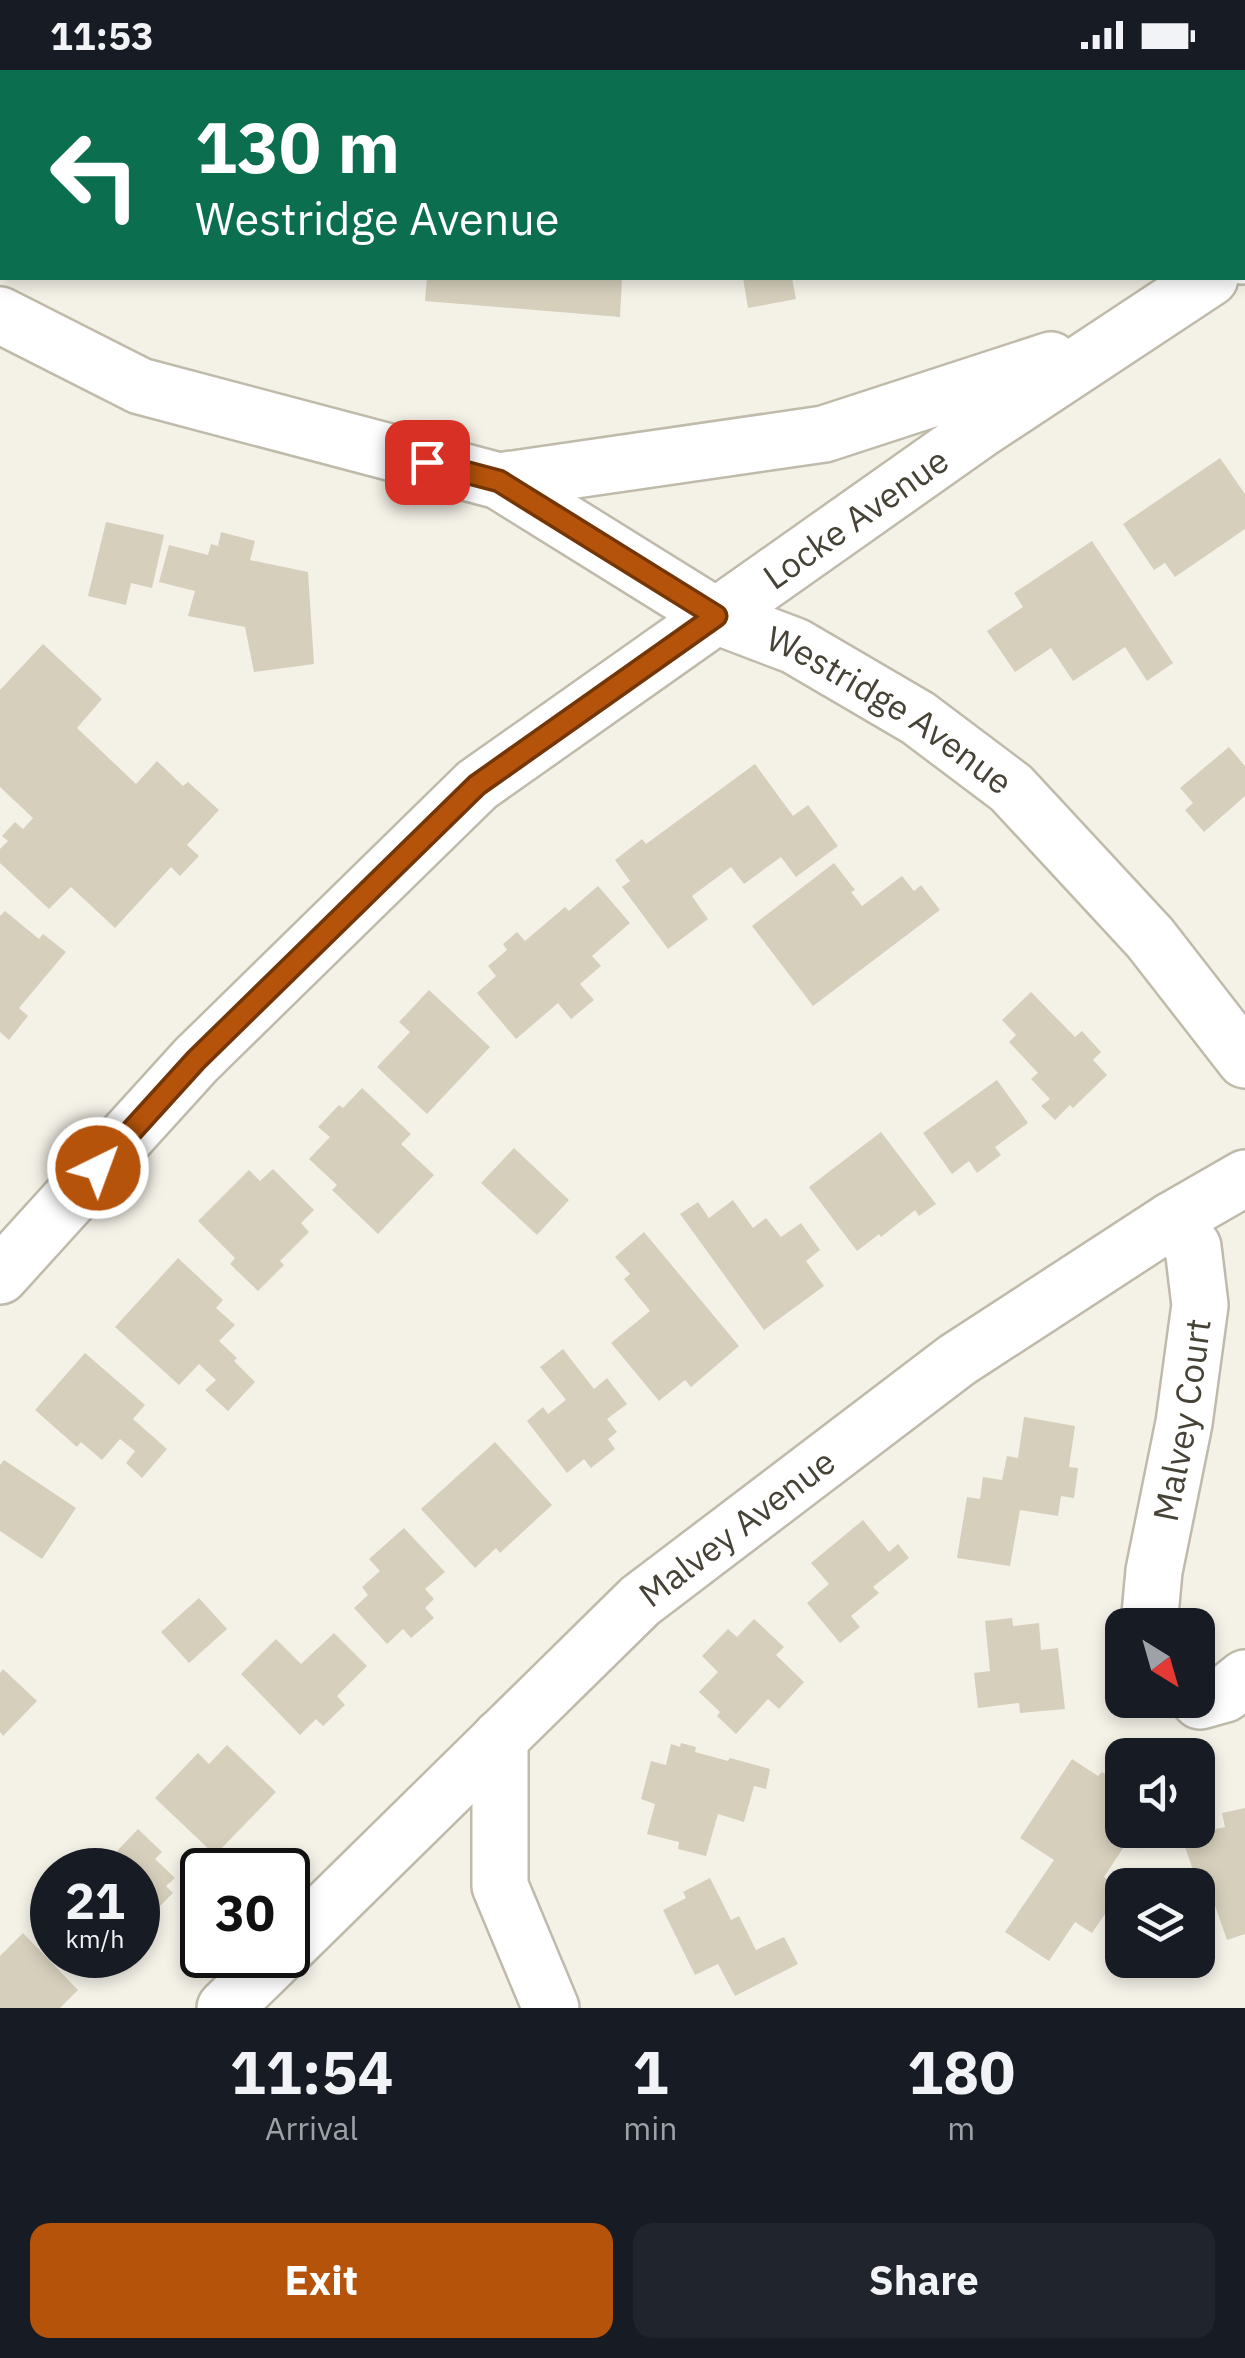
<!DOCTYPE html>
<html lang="en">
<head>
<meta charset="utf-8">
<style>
  :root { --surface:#171b24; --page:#20242c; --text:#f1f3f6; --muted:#9ea1a6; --accent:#b45309 }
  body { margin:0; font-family:"IBM Plex Sans",sans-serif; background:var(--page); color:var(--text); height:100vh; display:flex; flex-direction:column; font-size:38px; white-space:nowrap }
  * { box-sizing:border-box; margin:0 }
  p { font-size:32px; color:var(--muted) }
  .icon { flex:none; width:55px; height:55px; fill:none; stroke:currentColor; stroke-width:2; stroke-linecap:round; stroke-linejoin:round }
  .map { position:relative; height:1938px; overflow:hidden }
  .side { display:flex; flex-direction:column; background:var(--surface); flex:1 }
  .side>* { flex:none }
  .banner { position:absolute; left:0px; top:0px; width:1245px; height:210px; box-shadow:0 5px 15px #0003; background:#0b6e4f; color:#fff; overflow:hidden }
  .needle { width:65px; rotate:143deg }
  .controls { position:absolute; left:1105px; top:1538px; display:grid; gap:20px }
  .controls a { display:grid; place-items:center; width:110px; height:110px; border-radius:20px; background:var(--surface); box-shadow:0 5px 15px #0003; font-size:50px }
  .speed { position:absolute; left:30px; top:1778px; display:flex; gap:20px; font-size:50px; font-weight:700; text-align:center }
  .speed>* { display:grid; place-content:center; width:130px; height:130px; border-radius:50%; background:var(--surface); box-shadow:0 5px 15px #0003; line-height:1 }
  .speed small { font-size:25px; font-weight:400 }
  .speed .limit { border:5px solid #111; border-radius:15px; background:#fff; color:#111 }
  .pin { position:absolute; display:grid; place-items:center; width:85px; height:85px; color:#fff; margin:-42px; border-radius:20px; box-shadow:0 5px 15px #0006 }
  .me { position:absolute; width:110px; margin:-55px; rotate:42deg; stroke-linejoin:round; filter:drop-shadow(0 0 8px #0008) }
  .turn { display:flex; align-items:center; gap:35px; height:210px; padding:0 30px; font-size:45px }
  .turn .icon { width:130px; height:130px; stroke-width:2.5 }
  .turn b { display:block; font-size:70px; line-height:85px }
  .eta { display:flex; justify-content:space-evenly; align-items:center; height:170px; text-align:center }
  .eta b { font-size:60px; font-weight:700; line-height:70px }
  .action { display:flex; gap:20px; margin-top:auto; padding:20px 30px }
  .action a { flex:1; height:115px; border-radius:20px; background:var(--accent); color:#fff; font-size:40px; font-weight:700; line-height:115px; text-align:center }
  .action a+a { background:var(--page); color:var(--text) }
  .status { display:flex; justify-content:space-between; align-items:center; height:70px; padding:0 50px; background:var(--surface); direction:ltr }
  .status svg { height:28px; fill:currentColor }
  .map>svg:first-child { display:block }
  .building { fill:#d6cfbc }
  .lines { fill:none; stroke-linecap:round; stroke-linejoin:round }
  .minor-casing { stroke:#bfbaaa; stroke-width:60 }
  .minor { stroke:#fff; stroke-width:55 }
  .route-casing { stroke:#753606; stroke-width:25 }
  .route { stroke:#b45309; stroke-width:18 }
  .labels { text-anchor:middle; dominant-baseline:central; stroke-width:10; stroke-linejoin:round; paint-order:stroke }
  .street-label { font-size:35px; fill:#474236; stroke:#fff }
</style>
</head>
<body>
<div class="status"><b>11:53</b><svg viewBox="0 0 49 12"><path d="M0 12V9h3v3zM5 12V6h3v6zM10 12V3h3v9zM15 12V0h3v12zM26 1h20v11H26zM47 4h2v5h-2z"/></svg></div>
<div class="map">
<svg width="1245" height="1938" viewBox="0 0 1245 1938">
  <rect width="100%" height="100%" fill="#f4f1e7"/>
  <!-- building -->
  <path class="building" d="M427,208H622L620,247L425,231Z
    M743,208H792L796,229L748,238Z
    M1220,388L1245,424V459L1175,507L1165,493L1154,500L1123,454Z
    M106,452L164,465L152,518L131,513L126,535L88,526Z
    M221,462L255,471L250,490L308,502L314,594L254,602L245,557L188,546L195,521L159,512L169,475L208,485L211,474L218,476Z
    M1092,471L1173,593L1147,611L1125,577L1073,611L1051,578L1015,602L987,561L1023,537L1014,523Z
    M43,574L102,629L77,658L136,714L157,691L183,716L188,712L219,740L187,775L199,786L180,806L171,797L115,858L71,817L49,839L0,793V779L8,771L2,766L15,752L23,759L33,748L0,717V620Z
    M1229,677L1245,696V726L1204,762L1185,740L1193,733L1180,718Z
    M755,694L793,746L808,735L838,776L796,807L781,787L744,814L731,797L692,826L708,849L668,879L622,817L630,811L615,790L642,769L646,774Z
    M834,793L855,820L851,822L862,836L902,806L914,821L921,815L940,840L813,936L752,856Z
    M598,816L630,853L592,886L601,896L580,914L594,930L571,949L558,933L516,969L477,923L496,906L488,896L507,880L503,874L517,862L525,871L565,837L569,841Z
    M5,841L39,869L43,864L66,882L19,938L28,946L9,970L0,962V846Z
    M429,920L490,977L427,1044L377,997L410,962L399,952Z
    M1031,922L1075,967L1082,961L1101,982L1093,990L1107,1005L1073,1038L1070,1035L1055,1050L1041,1036L1050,1029L1031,1009L1038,1003L1009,972L1016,965L1002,950Z
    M997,1010L1028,1053L995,1077L1001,1085L977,1103L969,1091L952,1104L923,1063Z
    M362,1018L411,1064L401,1074L434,1105L378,1164L332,1120L337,1115L309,1089L330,1067L318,1057L339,1035L343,1038Z
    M881,1062L936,1134L919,1146L915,1140L881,1167L879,1164L857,1181L809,1117Z
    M514,1078L569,1130L537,1165L481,1113Z
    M273,1099L314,1140L301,1153L309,1162L280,1191L284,1195L258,1221L230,1194L235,1188L198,1151L249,1100L260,1111Z
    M733,1130L753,1158L766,1148L781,1167L801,1153L820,1180L806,1191L824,1216L764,1260L680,1144L698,1132L709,1148Z
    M644,1162L739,1276L691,1317L685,1310L659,1331L611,1273L650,1241L624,1209L630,1204L615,1187Z
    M178,1188L223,1230L216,1238L235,1255L219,1271L237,1288L234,1291L255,1312L228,1341L205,1320L216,1310L199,1294L179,1315L115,1257Z
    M563,1279L594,1319L607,1308L627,1334L607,1349L617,1362L608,1369L615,1379L591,1398L584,1389L567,1403L527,1351L543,1337L548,1344L566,1330L540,1297Z
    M85,1283L145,1335L133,1349L167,1379L142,1408L126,1393L135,1381L120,1369L102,1390L81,1372L77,1377L35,1340Z
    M1024,1347L1075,1356L1069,1397L1078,1398L1074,1428L1061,1426L1058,1446L1020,1440L1010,1496L957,1488L967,1427L980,1429L983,1407L1002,1410L1007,1386L1018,1388Z
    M495,1372L552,1435L500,1483L496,1478L475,1498L421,1439Z
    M4,1390L76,1438L42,1489L0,1461V1395Z
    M863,1450L889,1482L898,1474L909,1488L873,1517L879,1523L851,1546L860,1557L840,1573L807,1533L829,1514L811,1493Z
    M404,1458L445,1502L425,1519L434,1529L425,1538L434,1548L411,1568L403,1559L387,1574L354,1538L368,1525L362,1517L380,1501L369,1489Z
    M199,1528L227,1559L189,1593L161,1562Z
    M1012,1548L1013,1556L1039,1553L1041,1580L1058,1578L1065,1639L1020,1643L1019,1633L978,1638L974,1603L990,1601L985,1551Z
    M754,1549L784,1577L776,1585L804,1612L779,1639L768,1629L736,1664L717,1646L720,1642L699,1622L718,1602L702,1586L728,1559L737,1567Z
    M334,1563L367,1596L337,1626L345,1635L323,1656L316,1649L300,1665L241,1604L276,1569L301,1594Z
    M3,1599L37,1631L3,1666L0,1662V1603Z
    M681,1673L696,1677L695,1682L728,1691L730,1688L770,1699L766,1719L754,1716L744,1752L718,1744L706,1786L678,1779L679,1772L647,1764L655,1734L641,1729L651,1691L666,1695L671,1674L680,1677Z
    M227,1675L276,1722L215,1785L155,1728L198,1683L209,1694Z
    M1072,1689L1098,1706L1102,1702L1114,1710L1111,1715L1122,1723V1760H1135L1104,1807L1111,1812L1105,1820L1116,1828L1092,1863L1075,1852L1049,1891L1005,1862L1054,1790L1020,1768Z
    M1245,1738V1864L1227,1870L1211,1824L1202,1826L1185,1777L1208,1769L1207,1761L1225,1757L1222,1743Z
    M138,1759L162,1782L155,1789L175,1808L166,1816L173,1823L153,1843L146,1837L138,1845V1800H99Z
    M710,1808L731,1850L739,1846L756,1880L784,1867L798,1894L735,1926L718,1894L695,1905L663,1840L686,1828L683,1822Z
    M23,1863L78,1920L60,1938H0V1886Z"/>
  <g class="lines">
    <!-- minor casing -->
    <g class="minor-casing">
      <g id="minor">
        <path d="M1242,186L1245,185"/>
        <path id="s1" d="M0,245L140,316L499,411L716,546L795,576L918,648L1011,718L1150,868L1245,990"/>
        <path d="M499,411L824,364L1051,290"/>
        <path id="s2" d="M0,1206L196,990L477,715L980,360L1210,208"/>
        <path id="s3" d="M1149,1555L1154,1501L1184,1353L1200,1235L1193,1177L1172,1150"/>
        <path d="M1198,1629L1200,1631L1225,1624L1245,1608"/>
        <path d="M500,1668V1816L551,1938"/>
        <path id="s4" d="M288,1877L640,1531L957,1290L1172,1150L1245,1108"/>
        <path d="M225,1938L279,1885"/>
      </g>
    </g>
    <!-- minor -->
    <use href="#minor" class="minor"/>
  </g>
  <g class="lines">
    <!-- route casing -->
    <g class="route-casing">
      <path id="route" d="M98,1098L196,990L477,715L716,546L499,411L427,392"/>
    </g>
    <!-- route -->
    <use href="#route" class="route"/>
  </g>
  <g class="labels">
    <!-- street labels -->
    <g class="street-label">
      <text stroke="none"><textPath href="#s2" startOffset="1148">Locke Avenue</textPath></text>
      <text stroke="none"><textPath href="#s1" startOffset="982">Westridge Avenue</textPath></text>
      <text stroke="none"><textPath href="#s3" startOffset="208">Malvey Court</textPath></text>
      <text stroke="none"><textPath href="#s4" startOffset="615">Malvey Avenue</textPath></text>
    </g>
  </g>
</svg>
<div class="controls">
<a><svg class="needle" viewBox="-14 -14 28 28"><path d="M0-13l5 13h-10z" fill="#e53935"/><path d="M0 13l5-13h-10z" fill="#9ea1a6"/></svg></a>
<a><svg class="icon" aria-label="sound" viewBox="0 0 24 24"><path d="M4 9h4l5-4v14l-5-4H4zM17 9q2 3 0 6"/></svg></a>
<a><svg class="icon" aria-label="layers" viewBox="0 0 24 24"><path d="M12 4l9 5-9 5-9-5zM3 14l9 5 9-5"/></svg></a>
</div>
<div class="speed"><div>21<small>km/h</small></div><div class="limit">30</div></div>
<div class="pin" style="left:427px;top:392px;background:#d93025"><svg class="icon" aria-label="arrive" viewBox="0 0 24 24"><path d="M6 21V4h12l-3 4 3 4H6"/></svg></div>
<svg class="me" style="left:98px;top:1098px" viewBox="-20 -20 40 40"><circle r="17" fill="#b45309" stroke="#fff" stroke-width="3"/><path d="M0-11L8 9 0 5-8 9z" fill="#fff"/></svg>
<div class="banner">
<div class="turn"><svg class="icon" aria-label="left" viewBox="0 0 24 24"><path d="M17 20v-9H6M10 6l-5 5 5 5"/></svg><div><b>130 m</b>Westridge Avenue</div></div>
</div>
</div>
<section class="side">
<div class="eta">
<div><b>11:54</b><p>Arrival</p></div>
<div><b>1</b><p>min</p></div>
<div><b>180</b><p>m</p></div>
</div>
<div class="action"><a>Exit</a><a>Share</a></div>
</section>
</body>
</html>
